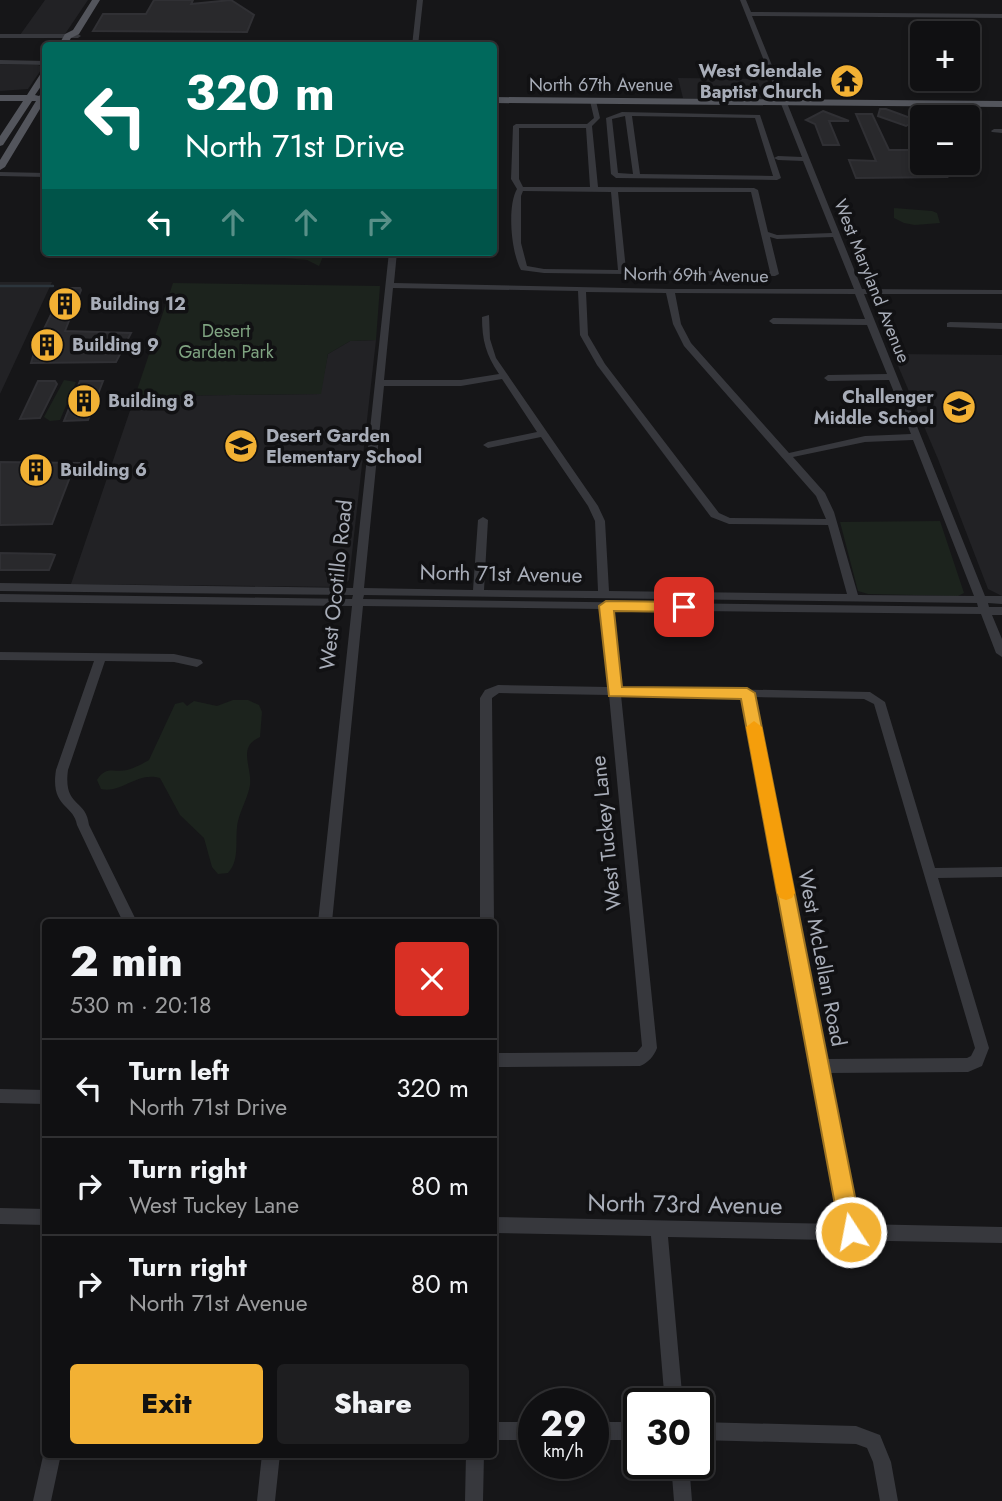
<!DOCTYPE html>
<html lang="en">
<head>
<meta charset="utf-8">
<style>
  :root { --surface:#101012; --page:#1e1e20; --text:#f1f3f6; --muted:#9c9d9f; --line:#303032; --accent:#f2b134 }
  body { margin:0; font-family:Jost,sans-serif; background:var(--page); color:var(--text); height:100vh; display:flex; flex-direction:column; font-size:26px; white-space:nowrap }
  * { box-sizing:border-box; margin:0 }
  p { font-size:23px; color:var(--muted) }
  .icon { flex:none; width:38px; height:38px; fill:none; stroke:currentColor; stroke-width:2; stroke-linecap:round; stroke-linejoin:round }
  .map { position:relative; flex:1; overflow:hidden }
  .side { position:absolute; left:42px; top:919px; width:455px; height:539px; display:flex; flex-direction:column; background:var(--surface); border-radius:7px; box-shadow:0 4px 10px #0003,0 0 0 2px var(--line) }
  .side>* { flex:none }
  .banner { position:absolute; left:42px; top:42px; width:455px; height:214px; border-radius:7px; box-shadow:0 4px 10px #0003,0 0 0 2px var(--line); background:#00695c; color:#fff; overflow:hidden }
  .buttons { position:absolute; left:910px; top:21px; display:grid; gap:14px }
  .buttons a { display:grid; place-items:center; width:70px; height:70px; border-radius:7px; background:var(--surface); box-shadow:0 4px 10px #0003,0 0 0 2px var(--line); font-size:35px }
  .speed { position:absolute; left:518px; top:1388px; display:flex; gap:14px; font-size:35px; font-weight:700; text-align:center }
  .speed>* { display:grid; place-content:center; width:91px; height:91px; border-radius:50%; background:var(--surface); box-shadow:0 4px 10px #0003,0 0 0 2px var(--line); line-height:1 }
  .speed small { font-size:18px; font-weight:400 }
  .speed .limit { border:4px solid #111; border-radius:10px; background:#fff; color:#111 }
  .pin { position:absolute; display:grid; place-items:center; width:60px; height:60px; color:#fff; margin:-30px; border-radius:14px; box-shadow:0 4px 10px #0006 }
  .me { position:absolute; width:77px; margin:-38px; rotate:349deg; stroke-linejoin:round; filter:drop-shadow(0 0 5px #0008) }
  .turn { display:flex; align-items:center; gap:24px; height:147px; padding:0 28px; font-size:32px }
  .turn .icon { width:91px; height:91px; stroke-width:2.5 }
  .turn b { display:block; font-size:49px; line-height:60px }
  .lanes { display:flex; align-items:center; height:66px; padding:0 28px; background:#0003; justify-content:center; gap:35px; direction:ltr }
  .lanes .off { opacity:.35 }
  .round { display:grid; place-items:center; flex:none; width:74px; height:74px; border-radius:7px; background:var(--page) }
  .summary { display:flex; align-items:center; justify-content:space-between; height:119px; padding:0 28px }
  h1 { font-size:42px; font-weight:800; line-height:52px }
  .cta { display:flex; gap:14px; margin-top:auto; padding:14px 28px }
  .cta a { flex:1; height:80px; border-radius:7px; background:var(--accent); color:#111; font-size:28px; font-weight:800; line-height:80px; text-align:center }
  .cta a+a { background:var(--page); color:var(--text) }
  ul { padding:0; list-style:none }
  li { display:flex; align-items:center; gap:21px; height:98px; padding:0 28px; border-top:2px solid var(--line) }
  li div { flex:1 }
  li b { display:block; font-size:26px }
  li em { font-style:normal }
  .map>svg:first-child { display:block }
  .built { fill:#222225 }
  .green { fill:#1c231d }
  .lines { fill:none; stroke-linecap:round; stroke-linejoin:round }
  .stream { stroke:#2c353c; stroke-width:2.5 }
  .building { fill:#29292c; stroke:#303034; stroke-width:2 }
  .minor { fill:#37383d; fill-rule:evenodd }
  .major { fill:#53555c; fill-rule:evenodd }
  .route { fill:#f2b134; stroke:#9d7322; stroke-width:2 }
  .slow { fill:#f59e0b }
  .labels { text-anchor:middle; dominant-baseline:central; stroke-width:7; stroke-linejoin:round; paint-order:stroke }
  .far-poi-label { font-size:18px; font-weight:bold; fill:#a8adb8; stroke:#111113; text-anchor:start }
  .far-street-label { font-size:18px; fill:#a8adb8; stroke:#111113 }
  .far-park-label { font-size:18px; fill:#7fa381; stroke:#111113 }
  .street-label { font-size:21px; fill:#a8adb8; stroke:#111113 }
  .near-street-label { font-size:24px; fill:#a8adb8; stroke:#111113 }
</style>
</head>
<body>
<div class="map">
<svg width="1002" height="1501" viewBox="0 0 1002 1501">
  <rect width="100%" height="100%" fill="#161618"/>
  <!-- built -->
  <path class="built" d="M45,0H88L65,34L20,35Z
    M0,64L38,65L43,67L28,89L0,91Z
    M678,78L767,79L773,96L766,99L683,98Z
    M0,282H52L0,394Z
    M376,340L349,580L345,584L338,587L71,584L135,396L320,394L328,354L350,341Z
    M893,354L1002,355V596L988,589L938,459Z"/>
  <!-- green -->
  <path class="green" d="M894,208L932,211L937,213L940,223L915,225L904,223L894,218Z
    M261,252H325L319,266L307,260L261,256Z
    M173,283L380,286L376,340L350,341L328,354L321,394L135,396Z
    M64,380L76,382L60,420L50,421L44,417Z
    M940,521L964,593L958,596L868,594L858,591L840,522Z
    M233,700H248L259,705L262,712L260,737C237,747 252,766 250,785C248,797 241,809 238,821C234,838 241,859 228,873L218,874L212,867L204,838L180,815L160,778C137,771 121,794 101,789L97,780C106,765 115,773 127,770C135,768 142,764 149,760L175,704L183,702L187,706L194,701L217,706Z"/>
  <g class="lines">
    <!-- stream -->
    <path class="stream" d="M0,286H53"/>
  </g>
  <!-- building -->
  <path class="building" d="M154,0H193L191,4L231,0L254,15L247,32L93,31L103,14H146Z
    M880,109H886L916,120L906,126L878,116Z
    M823,111L849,121H829L839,145H823L815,124L806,120Z
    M856,114H872L889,150H916L910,136H922V163H939L947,177L856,178L849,160L876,161Z
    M64,288H80L81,290L65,331L131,333L116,362L31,363L37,343Z
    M38,381H55L57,384L40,418L20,419Z
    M80,381H103L88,420L64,421Z
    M0,462L81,463L76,476L70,477L52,524L0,525Z
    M0,553L51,554L55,555L49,570H0Z"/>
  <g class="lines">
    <!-- minor -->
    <path class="minor" d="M417,0H423L418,46H412Z
      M740,0H746L751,12L1002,14V18L752,16L862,289L1002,290V294H864L985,596H1002V604L988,603L989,607H1002V615H992L1002,639V657L996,653L981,614L612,610L620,687L870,692L885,702L935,868L1002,867V877L938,878L989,1048L982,1066L968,1072L828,1073L858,1224L1002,1227V1243L668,1237L683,1404H665L651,1236L494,1233V1217L841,1224L742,697L621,695L657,1048C654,1056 648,1063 640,1066L494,1067V1053L637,1052L642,1046L609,695L499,693L492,698L494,922H480V698L485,690L498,685L608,687L601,609L363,606L332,922H318L352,606L0,602V594L352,599L353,595L0,591V583L353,588L389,252H397L394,283L670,289H854L833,237L777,239L770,237L779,274L775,276L544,273L521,270C511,252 507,206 517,189L511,179L513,126L516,124H587L594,118L590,101L593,99L596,101L600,118L592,126L598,187L754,188L758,190L768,232L777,235L832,233L803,161L778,160L774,158L778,156L802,157ZM519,128H586L590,187H523L519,179ZM523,191L611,192L618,270L544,269L527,266L521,243V196ZM618,192H751L770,272L626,270ZM393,288L578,291L580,335L597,365L711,517L729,524L828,525L847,594L609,591L605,521L598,506L496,358L490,339L489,315L482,317C482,340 486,355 499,374L461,380H384ZM586,292L666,293L673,324L684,346L816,496L826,519L730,518L719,513L605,364L588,335ZM675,293L855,294L865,319L773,318L769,321L773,324L867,325L887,374L828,375L824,378L828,381L889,380L911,434L865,436L789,453L691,343L681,324ZM502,379L537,432L488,442L483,445L488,448L541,437L588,506L595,521L598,591L484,590L488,520L483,517L478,520L473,590L364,588L384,386H461ZM913,440L974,596L858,595L834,512L825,493L793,457L865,442ZM364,595L977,603L978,607L363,599ZM754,697L864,699L874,704L975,1048L971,1056L967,1058L825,1059Z
      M0,34H78L81,36L78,38H0Z
      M0,60L46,61V65L0,64Z
      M622,112L760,115L781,178L777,180L616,178L611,174L606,118ZM625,116L633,174L618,173L612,119ZM632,116L755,118L773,176L640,174Z
      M994,129H1002V133L992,132L991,131Z
      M0,172L46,173V177L0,176Z
      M950,322L1002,323V329L947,327V323Z
      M0,652L174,654L201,660L203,663L197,667L174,662L105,661L68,770C63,808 86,798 89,825L137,922H123L77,825C74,804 50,808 56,770L94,661L0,660Z
      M0,1089L46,1090V1104L0,1103Z
      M0,1208L46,1209V1225L0,1224Z
      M494,1422H534V1440H494Z
      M593,1422H639V1440H593Z
      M698,1422L856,1426L880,1435L891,1462L898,1501H880L873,1462L867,1448L856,1444L698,1440Z
      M45,1447L46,1454H61L51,1501H33Z
      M262,1454H280L275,1501H257Z
      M466,1454H484L483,1501H465Z
      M671,1463H689L692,1501H674Z"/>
    <!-- major -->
    <path class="major" d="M92,0H100L79,34L71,38L66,46H58L65,34L73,30Z
      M43,70H46V79L35,95L39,96L46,89V99L5,167L0,170V160L36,101H32L3,145L0,146V136L23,101H0V95H27Z
      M494,97L1002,101V107L494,103Z"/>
  </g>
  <!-- route -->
  <path class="route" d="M606,601L684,602L691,607L684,612L614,611L622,687L747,688L755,693L862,1232L858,1239L851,1243L843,1239L840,1232L741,699L609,696L599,606Z"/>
  <!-- slow -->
  <path class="slow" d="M754,721L762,727L795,893L792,898L786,900L780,898L777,893L746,727Z"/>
  <!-- icons -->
  <defs>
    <g id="temple-disc" transform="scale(1.75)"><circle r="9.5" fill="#f2b134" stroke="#111113"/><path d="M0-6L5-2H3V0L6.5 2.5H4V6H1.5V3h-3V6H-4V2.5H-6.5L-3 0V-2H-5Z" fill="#111"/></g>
    <g id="building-disc" transform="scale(1.75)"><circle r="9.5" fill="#f2b134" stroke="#111113"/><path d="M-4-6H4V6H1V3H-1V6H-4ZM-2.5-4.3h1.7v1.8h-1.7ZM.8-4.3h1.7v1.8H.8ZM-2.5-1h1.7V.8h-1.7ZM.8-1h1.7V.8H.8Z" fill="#111"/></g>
    <g id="school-disc" transform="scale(1.75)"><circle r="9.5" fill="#f2b134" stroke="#111113"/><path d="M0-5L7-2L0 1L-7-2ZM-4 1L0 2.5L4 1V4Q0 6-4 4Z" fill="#111"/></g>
  </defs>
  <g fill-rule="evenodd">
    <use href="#temple-disc" x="847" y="81"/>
    <use href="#building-disc" x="65" y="304"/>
    <use href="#building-disc" x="47" y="345"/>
    <use href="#building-disc" x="84" y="401"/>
    <use href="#school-disc" x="959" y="407"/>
    <use href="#school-disc" x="241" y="446"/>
    <use href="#building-disc" x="36" y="470"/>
  </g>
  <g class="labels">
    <!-- far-poi labels -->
    <g class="far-poi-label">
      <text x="822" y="71" text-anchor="end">West Glendale<tspan x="822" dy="21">Baptist Church</tspan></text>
      <text x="90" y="304">Building 12</text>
      <text x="72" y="345">Building 9</text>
      <text x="934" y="397" text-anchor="end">Challenger<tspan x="934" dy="21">Middle School</tspan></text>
      <text x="108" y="401">Building 8</text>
      <text x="266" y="436">Desert Garden<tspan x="266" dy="21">Elementary School</tspan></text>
      <text x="60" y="470">Building 6</text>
    </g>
    <!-- far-street labels -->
    <g class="far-street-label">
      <text x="601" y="85">North 67th Avenue</text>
      <text transform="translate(696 275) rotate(1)">North 69th Avenue</text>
      <text transform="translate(872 281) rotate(68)">West Maryland Avenue</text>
    </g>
    <!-- far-park labels -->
    <g class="far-park-label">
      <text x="226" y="331">Desert<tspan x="226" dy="21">Garden Park</tspan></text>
    </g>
    <!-- street labels -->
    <g class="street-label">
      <text transform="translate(501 574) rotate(1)">North 71st Avenue</text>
      <text transform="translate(336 585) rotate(-84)">West Ocotillo Road</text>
      <text transform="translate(606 833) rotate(-96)">West Tuckey Lane</text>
      <text transform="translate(822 958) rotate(79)">West McLellan Road</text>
    </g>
    <!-- near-street labels -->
    <g class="near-street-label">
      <text transform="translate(685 1204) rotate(1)">North 73rd Avenue</text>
    </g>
  </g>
</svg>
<div class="buttons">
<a>+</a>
<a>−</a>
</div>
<div class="speed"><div>29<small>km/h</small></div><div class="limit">30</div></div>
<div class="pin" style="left:684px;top:607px;background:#d93025"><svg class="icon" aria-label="arrive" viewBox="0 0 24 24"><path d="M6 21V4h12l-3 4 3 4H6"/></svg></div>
<svg class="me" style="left:851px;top:1232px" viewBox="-20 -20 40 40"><circle r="17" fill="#f2b134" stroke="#fff" stroke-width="3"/><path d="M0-11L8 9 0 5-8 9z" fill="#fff"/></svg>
<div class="banner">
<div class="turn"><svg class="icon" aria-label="left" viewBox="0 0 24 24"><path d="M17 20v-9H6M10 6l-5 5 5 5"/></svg><div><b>320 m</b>North 71st Drive</div></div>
<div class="lanes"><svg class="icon" aria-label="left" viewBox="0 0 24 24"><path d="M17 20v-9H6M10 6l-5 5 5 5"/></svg><svg class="icon off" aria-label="ahead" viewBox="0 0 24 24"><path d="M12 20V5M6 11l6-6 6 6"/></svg><svg class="icon off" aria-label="ahead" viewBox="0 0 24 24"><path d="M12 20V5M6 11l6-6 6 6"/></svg><svg class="icon off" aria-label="right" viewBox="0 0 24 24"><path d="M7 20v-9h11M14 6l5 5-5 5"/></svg></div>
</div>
<section class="side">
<div class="summary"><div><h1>2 min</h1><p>530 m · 20:18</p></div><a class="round" style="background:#d93025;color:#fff"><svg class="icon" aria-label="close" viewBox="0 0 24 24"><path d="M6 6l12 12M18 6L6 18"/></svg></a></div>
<ul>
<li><svg class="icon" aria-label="left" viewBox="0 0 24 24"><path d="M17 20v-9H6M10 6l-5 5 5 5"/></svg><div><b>Turn left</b><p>North 71st Drive</p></div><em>320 m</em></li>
<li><svg class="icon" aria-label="right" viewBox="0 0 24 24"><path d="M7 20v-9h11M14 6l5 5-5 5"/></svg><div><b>Turn right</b><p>West Tuckey Lane</p></div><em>80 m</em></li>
<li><svg class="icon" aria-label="right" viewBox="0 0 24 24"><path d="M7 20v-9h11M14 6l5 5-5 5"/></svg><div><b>Turn right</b><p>North 71st Avenue</p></div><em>80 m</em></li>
</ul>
<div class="cta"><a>Exit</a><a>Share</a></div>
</section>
</div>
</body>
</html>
